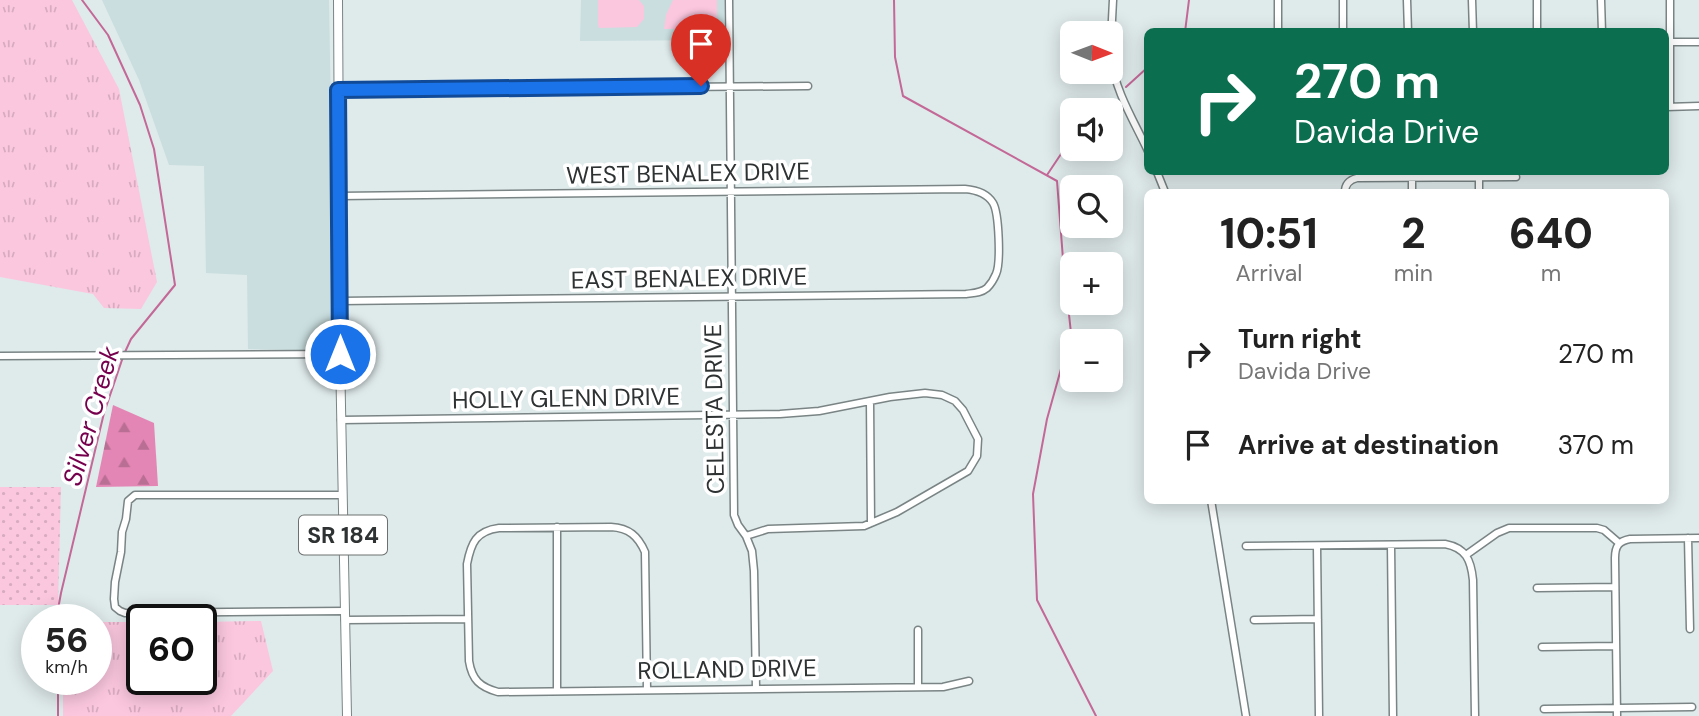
<!DOCTYPE html>
<html lang="en">
<head>
<meta charset="utf-8">
<style>
  :root { --surface:#fff; --page:#f2f2f2; --text:#222; --muted:#767676 }
  body { margin:0; font-family:"DM Sans",sans-serif; background:var(--page); color:var(--text); height:100vh; display:flex; flex-direction:column; font-size:26px; white-space:nowrap }
  * { box-sizing:border-box; margin:0 }
  p { font-size:23px; color:var(--muted) }
  .icon { flex:none; width:38px; height:38px; fill:none; stroke:currentColor; stroke-width:2; stroke-linecap:round; stroke-linejoin:round }
  .map { position:relative; flex:1; overflow:hidden }
  .sheet { position:absolute; left:1144px; top:189px; width:525px; height:315px; display:flex; flex-direction:column; background:var(--surface); border-radius:10px; box-shadow:0 4px 18px #0003 }
  .sheet>* { flex:none }
  .hud { position:absolute; left:1144px; top:28px; width:525px; height:147px; border-radius:10px; box-shadow:0 4px 18px #0003; background:#0b6e4f; color:#fff; overflow:hidden }
  .needle { width:46px; rotate:91deg }
  .tools { position:absolute; left:1060px; top:21px; display:grid; gap:14px }
  .tools a { display:grid; place-items:center; width:63px; height:63px; border-radius:10px; background:var(--surface); box-shadow:0 4px 18px #0003; font-size:35px }
  .speed { position:absolute; left:21px; top:604px; display:flex; gap:14px; font-size:35px; font-weight:700; text-align:center }
  .speed>* { display:grid; place-content:center; width:91px; height:91px; border-radius:50%; background:var(--surface); box-shadow:0 4px 18px #0003; line-height:1 }
  .speed small { font-size:18px; font-weight:400 }
  .speed .limit { border:4px solid #111; border-radius:10px; background:#fff; color:#111 }
  .pin { position:absolute; display:grid; place-items:center; width:60px; height:60px; color:#fff; margin:-72px -30px; border-radius:50% 50% 50% 0; rotate:-45deg; box-shadow:0 0 7px #0007 }
  .pin .icon { rotate:45deg }
  .me { position:absolute; width:77px; margin:-38px; rotate:0deg; stroke-linejoin:round; filter:drop-shadow(0 0 5px #0008) }
  .turn { display:flex; align-items:center; gap:24px; height:147px; padding:0 35px; font-size:32px }
  .turn .icon { width:91px; height:91px; stroke-width:2.5 }
  .turn b { display:block; font-size:49px; line-height:60px }
  .eta { display:flex; justify-content:space-evenly; align-items:center; height:119px; text-align:center }
  .eta b { font-size:42px; font-weight:800; line-height:49px }
  ul { padding:0; list-style:none }
  li { display:flex; align-items:center; gap:21px; height:91px; padding:0 35px }
  li div { flex:1 }
  li b { display:block; font-size:26px }
  li em { font-style:normal }
  .map>svg:first-child { display:block }
  .built { fill:#cadedf }
  .grass { fill:url(#grass-tufts) }
  .forest { fill:url(#forest-firs) }
  .park { fill:url(#park-dots) }
  .pitch { fill:#fbc7df }
  .lines { fill:none; stroke-linecap:round; stroke-linejoin:round }
  .stream { stroke:#c36897; stroke-width:2 }
  .minor-casing { stroke:#7a8484; stroke-width:9 }
  .major-casing { stroke:#7a8484; stroke-width:10 }
  .minor { stroke:#fff; stroke-width:6 }
  .major { stroke:#fff; stroke-width:8 }
  .route-casing { stroke:#114b97; stroke-width:18 }
  .route { stroke:#1a73e8; stroke-width:12 }
  .labels { text-anchor:middle; dominant-baseline:central; stroke-width:7; stroke-linejoin:round; paint-order:stroke }
  .shield { fill:#fff; stroke:#6d7070; stroke-width:2 }
  .shield-label { font-size:23px; font-weight:bold; fill:#2e3233 }
  .street-label { font-size:24px; fill:#2e3233; stroke:#fff }
  .water-label { font-size:26px; font-style:italic; fill:#76004d; stroke:#fff }
</style>
</head>
<body>
<div class="map">
<svg width="1699" height="716" viewBox="0 0 1699 716">
  <defs>
    <pattern id="grass-tufts" width="24" height="20" patternUnits="userSpaceOnUse" patternTransform="scale(1.75)"><rect width="24" height="20" fill="#fbc7df"/><path d="M3 7l-1-3M5 7V3M7 7l1-3M15 17l-1-3M17 17v-4M19 17l1-3" fill="none" stroke="#d7abc0"/></pattern>
    <pattern id="forest-firs" width="22" height="20" patternUnits="userSpaceOnUse" patternTransform="scale(1.75)"><rect width="22" height="20" fill="#e486b5"/><path d="M5 1l3.5 6h-7zM16 11l3.5 6h-7z" fill="#b96e94"/></pattern>
    <pattern id="park-dots" width="8" height="8" patternUnits="userSpaceOnUse" patternTransform="scale(1.75)"><rect width="8" height="8" fill="#fbc7df"/><path d="M2 2h.1M6 6h.1" fill="none" stroke="#d7abc0" stroke-width="1.8" stroke-linecap="round"/></pattern>
  </defs>
  <rect width="100%" height="100%" fill="#dfeaeb"/>
  <!-- built -->
  <path class="built" d="M102,0H329L335,351L248,349L247,275L206,273L204,166L169,165L139,80Z
    M581,0H724V40L580,41Z"/>
  <!-- grass -->
  <path class="grass" d="M0,0H72L119,89L157,282L141,309L104,308L93,294L0,277Z
    M261,621L273,671L231,716H63V679H96V622H142V679H201V622Z"/>
  <!-- forest -->
  <path class="forest" d="M113,405L154,423L158,486L96,487Z"/>
  <!-- park -->
  <path class="park" d="M0,487H61L58,605H0Z"/>
  <!-- pitch -->
  <path class="pitch" d="M598,0H639L644,6V19L637,27L599,28L598,24Z
    M673,0H717V23L714,28L664,29L666,15Z"/>
  <g class="lines">
    <!-- stream -->
    <path class="stream" d="M82,0L108,35L140,105L154,149L175,285L131,339L125,352
      M894,0L895,57L903,96L1057,181L1063,259L1071,333L1047,419L1033,494L1037,600L1096,716
      M1185,32L1189,0
      M1126,87L1148,67
      M1100,110L1112,99
      M1047,175L1073,136
      M56,620L61,593L104,413L123,357
      M58,679V716"/>
    <!-- minor casing -->
    <g class="minor-casing">
      <path id="minor" d="M729,0L734,515L738,525L746,536L752,551L754,571L756,688
        M1278,0V32
        M1343,0V32
        M1407,0L1408,32
        M1472,0L1473,32
        M1537,0V32
        M1601,0L1602,32
        M1670,0V107
        M1111,39L1113,0
        M1670,42H1699
        M1111,58C1115,91 1134,121 1148,151
        M338,90L808,86
        M1666,107L1699,106
        M1157,172L1165,192
        M1479,177V192
        M1412,178V192
        M1345,192C1345,184 1349,180 1357,178L1516,177
        M339,196L965,189C976,190 987,193 993,203C999,213 1001,263 996,274C994,279 991,284 987,288C981,293 974,293 966,294L340,301
        M0,356L340,354
        M870,401L871,523
        M341,420L780,414L819,411L890,397L925,393L942,395L955,401L963,410L978,439L977,456L968,471L897,512L864,526L768,529L746,536
        M342,495H135L128,501L126,519L122,532L121,552L115,582L114,599L115,607L120,611L125,613L345,611
        M1211,500L1246,716
        M557,527V691
        M1688,538L1690,629
        M1391,545L1393,716
        M1246,546L1445,544C1466,548 1471,560 1473,580L1475,716
        M1317,546L1319,716
        M1466,555L1497,533L1509,528H1597L1604,530L1619,543
        M1537,588L1615,587
        M345,620L468,619
        M1254,620L1318,619
        M918,630V687
        M1542,647L1616,646
        M647,690L645,552C638,536 629,528 611,527L499,528C476,531 471,543 467,564L469,661C472,680 480,687 498,692L943,687L969,681
        M1544,709L1692,707
        M1617,716L1615,558C1615,546 1619,541 1630,539L1699,538"/>
    </g>
    <!-- major casing -->
    <g class="major-casing">
      <path id="major" d="M338,0L340,354L347,716"/>
    </g>
    <!-- minor -->
    <use href="#minor" class="minor"/>
    <!-- major -->
    <use href="#major" class="major"/>
  </g>
  <g class="lines">
    <!-- route casing -->
    <g class="route-casing">
      <path id="route" d="M340,354L338,90L701,86"/>
    </g>
    <!-- route -->
    <use href="#route" class="route"/>
  </g>
  <g class="labels">
    <!-- shield labels -->
    <rect class="shield" x="299" y="515.5" width="88" height="39" rx="5"/>
    <g class="shield-label">
      <text x="343" y="535">SR 184</text>
    </g>
    <!-- street labels -->
    <g class="street-label">
      <text transform="translate(688 173) rotate(-1)">WEST BENALEX DRIVE</text>
      <text transform="translate(689 278) rotate(-1)">EAST BENALEX DRIVE</text>
      <text transform="translate(566 398) rotate(-1)">HOLLY GLENN DRIVE</text>
      <text transform="translate(714 409) rotate(-91)">CELESTA DRIVE</text>
      <text transform="translate(727 669) rotate(-1)">ROLLAND DRIVE</text>
    </g>
    <!-- water labels -->
    <g class="water-label">
      <text transform="translate(91 416) rotate(-74)">Silver Creek</text>
    </g>
  </g>
</svg>
<div class="tools">
<a><svg class="needle" viewBox="-14 -14 28 28"><path d="M0-13l5 13h-10z" fill="#e53935"/><path d="M0 13l5-13h-10z" fill="#767676"/></svg></a>
<a><svg class="icon" aria-label="sound" viewBox="0 0 24 24"><path d="M4 9h4l5-4v14l-5-4H4zM17 9q2 3 0 6"/></svg></a>
<a><svg class="icon" aria-label="search" viewBox="0 0 24 24"><circle cx="10" cy="10" r="6"/><path d="M15 15l6 6"/></svg></a>
<a>+</a>
<a>−</a>
</div>
<div class="speed"><div>56<small>km/h</small></div><div class="limit">60</div></div>
<div class="pin" style="left:701px;top:86px;background:#d93025"><svg class="icon" aria-label="arrive" viewBox="0 0 24 24"><path d="M6 21V4h12l-3 4 3 4H6"/></svg></div>
<svg class="me" style="left:340px;top:354px" viewBox="-20 -20 40 40"><circle r="17" fill="#1a73e8" stroke="#fff" stroke-width="3"/><path d="M0-11L8 9 0 5-8 9z" fill="#fff"/></svg>
<div class="hud">
<div class="turn"><svg class="icon" aria-label="right" viewBox="0 0 24 24"><path d="M7 20v-9h11M14 6l5 5-5 5"/></svg><div><b>270 m</b>Davida Drive</div></div>
</div>
<section class="sheet">
<div class="eta">
<div><b>10:51</b><p>Arrival</p></div>
<div><b>2</b><p>min</p></div>
<div><b>640</b><p>m</p></div>
</div>
<ul>
<li><svg class="icon" aria-label="right" viewBox="0 0 24 24"><path d="M7 20v-9h11M14 6l5 5-5 5"/></svg><div><b>Turn right</b><p>Davida Drive</p></div><em>270 m</em></li>
<li><svg class="icon" aria-label="arrive" viewBox="0 0 24 24"><path d="M6 21V4h12l-3 4 3 4H6"/></svg><div><b>Arrive at destination</b></div><em>370 m</em></li>
</ul>
</section>
</div>
</body>
</html>
